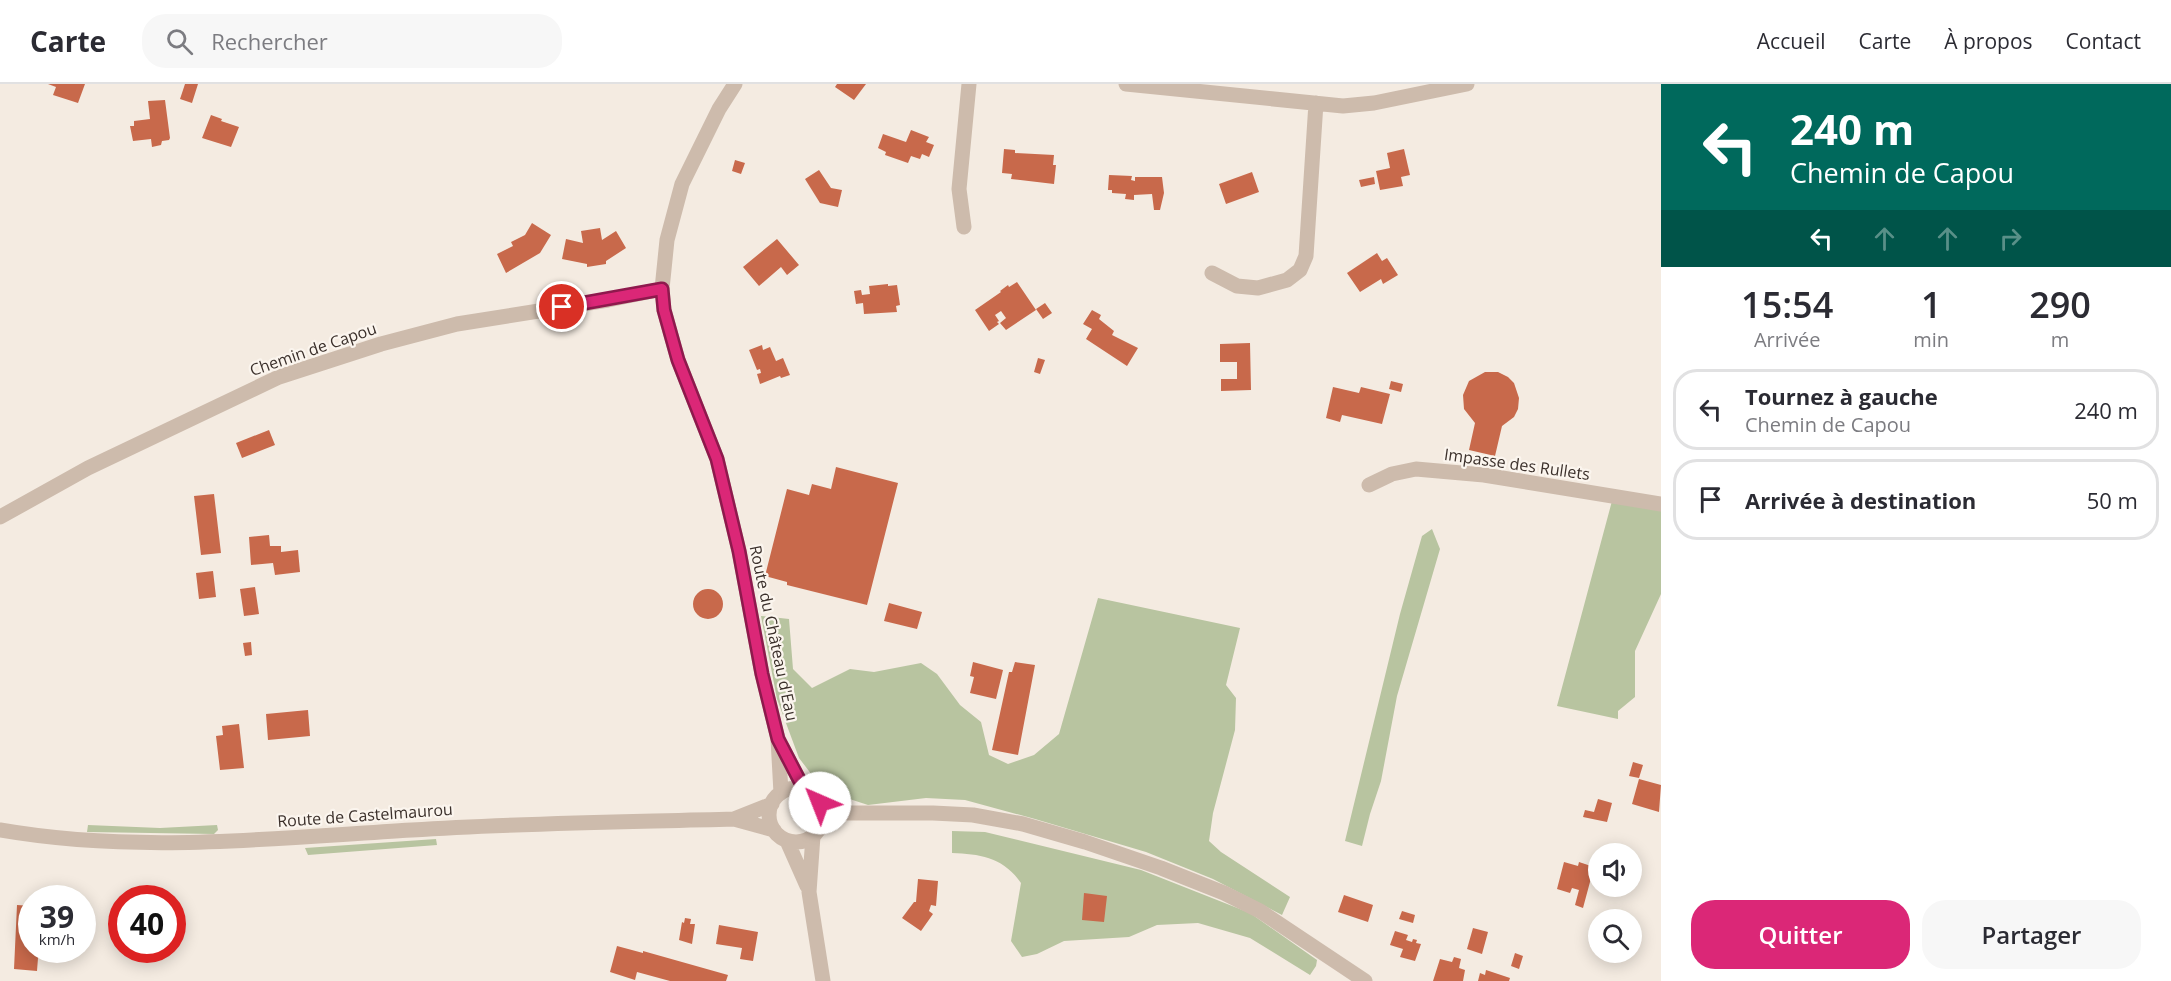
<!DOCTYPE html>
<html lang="fr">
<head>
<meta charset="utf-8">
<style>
  :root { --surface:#fff; --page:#f7f7f7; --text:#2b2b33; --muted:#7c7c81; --line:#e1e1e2; --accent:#db2777 }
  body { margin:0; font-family:"Open Sans",sans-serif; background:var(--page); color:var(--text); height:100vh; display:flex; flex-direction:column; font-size:22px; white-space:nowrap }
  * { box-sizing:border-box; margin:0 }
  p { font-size:20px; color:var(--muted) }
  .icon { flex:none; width:33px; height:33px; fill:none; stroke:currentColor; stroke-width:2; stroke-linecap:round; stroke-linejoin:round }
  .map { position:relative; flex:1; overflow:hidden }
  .panel { display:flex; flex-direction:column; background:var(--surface); width:510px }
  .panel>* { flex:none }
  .top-card { background:#00695c; color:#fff; overflow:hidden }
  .fabs { position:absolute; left:1588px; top:759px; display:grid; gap:12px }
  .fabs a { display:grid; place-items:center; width:54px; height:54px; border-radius:50%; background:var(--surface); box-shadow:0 3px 15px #0003; font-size:30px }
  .speed { position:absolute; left:18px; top:801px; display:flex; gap:12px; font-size:30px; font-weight:700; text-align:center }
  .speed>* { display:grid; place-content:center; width:78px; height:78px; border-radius:50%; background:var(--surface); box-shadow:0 3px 15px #0003; line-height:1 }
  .speed small { font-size:15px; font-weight:400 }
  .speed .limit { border:9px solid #d22; background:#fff; color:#111 }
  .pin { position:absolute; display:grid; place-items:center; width:51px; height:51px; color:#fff; margin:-26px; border:3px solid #fff; border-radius:50%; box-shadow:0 2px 6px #0007 }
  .me { position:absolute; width:66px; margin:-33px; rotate:316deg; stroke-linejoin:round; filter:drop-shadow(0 0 4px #0008) }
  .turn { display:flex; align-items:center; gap:21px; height:126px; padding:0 30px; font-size:27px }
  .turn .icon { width:78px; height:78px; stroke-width:2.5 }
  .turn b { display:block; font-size:42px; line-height:51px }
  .lanes { display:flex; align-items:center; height:57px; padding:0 30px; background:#0003; justify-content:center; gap:30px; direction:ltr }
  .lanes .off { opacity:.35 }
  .eta { display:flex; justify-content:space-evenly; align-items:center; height:102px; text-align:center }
  .eta b { font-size:36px; font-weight:600; line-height:42px }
  .cta { display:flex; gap:12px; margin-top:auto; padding:12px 30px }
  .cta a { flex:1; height:69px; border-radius:24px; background:var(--accent); color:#fff; font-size:24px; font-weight:600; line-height:69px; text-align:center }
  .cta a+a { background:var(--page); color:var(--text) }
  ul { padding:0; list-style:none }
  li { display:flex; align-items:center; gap:18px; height:81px; margin:0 12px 9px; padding:0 18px; border:3px solid var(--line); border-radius:24px }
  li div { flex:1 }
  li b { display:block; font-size:22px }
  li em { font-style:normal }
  header { display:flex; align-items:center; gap:36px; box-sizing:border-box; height:84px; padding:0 30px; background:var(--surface); border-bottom:2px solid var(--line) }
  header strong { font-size:28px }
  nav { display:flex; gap:33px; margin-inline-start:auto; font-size:21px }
  .search { width:420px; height:54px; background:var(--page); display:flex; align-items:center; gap:15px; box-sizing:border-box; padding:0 21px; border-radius:24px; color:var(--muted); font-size:22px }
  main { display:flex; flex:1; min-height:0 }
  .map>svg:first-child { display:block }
  .green { fill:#b8c4a0 }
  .building { fill:#c8694b }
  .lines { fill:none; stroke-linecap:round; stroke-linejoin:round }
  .minor { stroke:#cdbbac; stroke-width:15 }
  .tertiary { stroke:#cdbbac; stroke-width:15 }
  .route-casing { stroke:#8e194d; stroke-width:15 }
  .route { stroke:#db2777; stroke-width:10 }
  .labels { text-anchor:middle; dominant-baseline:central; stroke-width:4.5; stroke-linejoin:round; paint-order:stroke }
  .street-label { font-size:16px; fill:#3b302b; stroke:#fbf5ee }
</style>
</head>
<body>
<header>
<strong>Carte</strong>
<div class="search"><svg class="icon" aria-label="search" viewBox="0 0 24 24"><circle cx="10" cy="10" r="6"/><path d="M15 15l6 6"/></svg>Rechercher</div>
<nav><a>Accueil</a><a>Carte</a><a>À propos</a><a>Contact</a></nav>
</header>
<main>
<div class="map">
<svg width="1661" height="897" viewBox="0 0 1661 897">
  <rect width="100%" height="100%" fill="#f4ebe1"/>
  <!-- green -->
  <path class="green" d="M1612,417L1661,426V510L1635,567V613L1618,627V635L1557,622Z
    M1432,445L1440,465L1397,612L1381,697L1370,730L1362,762L1345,757L1400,530L1422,452Z
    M1098,514L1240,544L1226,601L1236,614L1235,646L1213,729L1209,757L1221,768L1290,813L1282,831L1213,795L1146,768L1035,735L965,716L926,714L868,721L828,708L812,691L799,674L777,615L761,532L789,535L793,585L812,604L850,585L874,588L921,579L937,590L960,621L981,638L989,671L1008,680L1034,671L1059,650Z
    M88,741L160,744L217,741L218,746L214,750L87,748Z
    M952,747L985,748L1141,786L1250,829L1317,876L1316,882L1310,891L1250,854L1198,839L1157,841L1129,853L1064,857L1037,870L1022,873L1011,857L1021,799C1004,774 981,770 952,769Z
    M436,755L437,761L308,771L305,764Z"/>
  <!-- building -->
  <path class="building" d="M48,0H85L78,19L53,11L56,3Z
    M185,0H198L192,19L180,15Z
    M837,0H866L854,16L835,3Z
    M165,16L170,54L169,56L162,57L161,61L152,63L151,55L133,57L130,42H134V37L150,35L148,17Z
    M211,31L222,35L221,37L239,43L231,63L202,54Z
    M911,46L929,53L926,58L934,61L929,73L922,70L920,75L911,72L908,79L885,71L886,68L878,64L883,50L906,58Z
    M1004,65L1015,66V69L1054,71L1053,81H1056L1054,100L1011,95L1012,90L1002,89Z
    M1404,65L1410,91L1401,93L1403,102L1380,106L1376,87L1390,84L1387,69Z
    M735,76L745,79L741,90L732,87Z
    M819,86L831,104L842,106L838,123L820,119L805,95Z
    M1252,88L1259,108L1226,120L1219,100Z
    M1109,91L1132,92L1131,96L1135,97V93H1162L1164,109L1160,126H1154L1152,110L1134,111V116L1125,115L1126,110L1112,109V106H1108Z
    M1374,93L1375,100L1361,103L1359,96Z
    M532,139L551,151L540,169L506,189L497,170L513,162L511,158L525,151Z
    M600,144L602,156L616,147L626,164L606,177V180L587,183V180L562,175L566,155L583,159L581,147Z
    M777,155L799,181L787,191L781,183L759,202L743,183Z
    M1377,169L1382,177L1387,174L1398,191L1383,200L1381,195L1360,208L1347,189Z
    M1017,198L1036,226L1006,246L1000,239L1006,234L1001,227L995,231L999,237L997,238L999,240L989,247L975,226L1001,208L1000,207L1008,201L1009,203Z
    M888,200V202L897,201L900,221L896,222L897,228L864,230L863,219L856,220L854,207L861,206L862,211L870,210L869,202Z
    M1045,219L1052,229L1043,235L1036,225Z
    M1092,226L1101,231L1099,235L1114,247L1112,251L1138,264L1127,282L1086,255L1092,245L1083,240Z
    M1250,259L1251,306L1221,307V295H1237V278H1220V260Z
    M762,261L763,266L770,263L776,277L783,274L790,291L781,294L780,292L760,300L757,290L761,289L760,285L757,286L749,266Z
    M1038,274L1045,276L1040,290L1034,288Z
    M1485,288H1498L1508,293L1514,299L1519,314L1518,325L1514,333L1502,342L1495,372L1469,366L1475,339L1464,325L1463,311L1469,297Z
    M1391,297L1403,300L1401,308L1389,305Z
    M1333,303L1359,309L1361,303L1390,310L1382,340L1342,331L1340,338L1326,334Z
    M269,346L275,361L242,374L236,359Z
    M836,383L898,399L867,521L787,501V498L765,492L787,405L809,411L812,400L831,405Z
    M214,410L221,469L201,471L194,412Z
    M269,451L270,462H281V468L298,466L300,488L275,491L273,479L251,481L249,453Z
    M213,487L216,513L199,515L196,489Z
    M255,503L259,530L244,532L240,505Z
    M693 520a15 15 0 1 1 30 0a15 15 0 1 1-30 0Z
    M889,519L922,528L917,545L884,537Z
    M251,558L252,571L245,572L243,559Z
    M973,578L1003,586L996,615L970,609L974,593L970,592Z
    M1015,578L1035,581L1018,671L992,666L1009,588H1012Z
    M308,626L310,652L268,656L266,630Z
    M239,640L244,684L220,686L216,652L223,651L222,642Z
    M1633,678L1643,681L1639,694L1629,692Z
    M1639,695L1661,701L1659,728L1632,720Z
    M1598,715L1612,719L1607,738L1583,733L1585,726L1594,728Z
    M1564,778L1578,782L1579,778L1594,783L1583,824L1575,821L1579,806L1572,804L1570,809L1557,805Z
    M918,795L938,797L936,822L931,821L929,827L933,830L921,847L902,834L914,818H916Z
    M1084,809L1107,812L1104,838L1082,836Z
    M1344,811L1373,821L1368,838L1338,828Z
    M17,821L32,822V866H64L63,872L44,870L43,873L38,874L37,887L14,885Z
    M1402,827L1415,831L1413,839L1399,835Z
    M685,834L691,835L690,840H695L692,860L679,856L682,838L684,839Z
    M719,841L758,848L753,877L740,875L742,864L716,860Z
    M1473,844L1488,848L1482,870L1467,865Z
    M1395,847L1408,851L1406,856L1412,858L1413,855L1417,856L1416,859L1421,860L1415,877L1400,873L1403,865L1390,861Z
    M617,862L643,869V867L728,891L726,897H670L637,888L635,896L610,888Z
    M1515,869L1523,872L1519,885L1511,882Z
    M1454,873L1461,875L1459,884L1465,886L1463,897H1433L1440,875L1452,878Z
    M1486,886L1510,894L1509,897H1478L1480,889L1485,891Z"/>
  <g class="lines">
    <!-- minor -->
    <path class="minor" d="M1126,0L1343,22L1374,19L1467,0
      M964,143L959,105L969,0
      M1212,189L1237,202L1258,204L1287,196L1300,186L1306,172L1316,19
      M1369,401L1392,390L1416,385L1484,391L1661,420
      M0,433L88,384L279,293L381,260L457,240L608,216L662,205"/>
    <!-- tertiary -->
    <path class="tertiary" d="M735,0L719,25L682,100L667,156L662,205L664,226L678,276L717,375L739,467L762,590L778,655L781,709
      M782,663L804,705
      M769 731a27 27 0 1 1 54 0a27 27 0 1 1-54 0Z
      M823,729H933L973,731L1023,740L1085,758L1161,784L1224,809L1260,827L1365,897
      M734,735L774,746
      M0,746C137,770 274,754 412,746C519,739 626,738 734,735L772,720
      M813,752L809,808L823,897
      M787,757L807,802"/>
  </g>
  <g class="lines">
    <!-- route casing -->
    <g class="route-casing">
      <path id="route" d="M562,223L662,205L664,226L678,276L717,375L739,467L762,590L778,655L804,705L813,710L820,719"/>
    </g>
    <!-- route -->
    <use href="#route" class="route"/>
  </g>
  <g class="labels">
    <!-- street labels -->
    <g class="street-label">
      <text transform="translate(313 265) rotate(-19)">Chemin de Capou</text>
      <text transform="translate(1517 380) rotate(8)">Impasse des Rullets</text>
      <text transform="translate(774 549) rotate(78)">Route du Château d'Eau</text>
      <text transform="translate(365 731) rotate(-4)">Route de Castelmaurou</text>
    </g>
  </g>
</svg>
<div class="fabs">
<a><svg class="icon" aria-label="sound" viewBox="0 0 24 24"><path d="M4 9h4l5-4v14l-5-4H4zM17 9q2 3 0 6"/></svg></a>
<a><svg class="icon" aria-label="search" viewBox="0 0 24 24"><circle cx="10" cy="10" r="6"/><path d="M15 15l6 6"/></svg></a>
</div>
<div class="speed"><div>39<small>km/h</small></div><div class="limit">40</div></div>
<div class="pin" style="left:562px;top:223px;background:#d93025"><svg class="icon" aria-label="arrive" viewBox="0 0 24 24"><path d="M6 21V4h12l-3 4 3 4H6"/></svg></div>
<svg class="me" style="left:820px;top:719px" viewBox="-20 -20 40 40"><circle r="19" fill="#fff"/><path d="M0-13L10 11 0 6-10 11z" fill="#db2777"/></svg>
</div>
<section class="panel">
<div class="top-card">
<div class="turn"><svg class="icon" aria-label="left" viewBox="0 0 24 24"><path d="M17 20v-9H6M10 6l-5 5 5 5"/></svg><div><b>240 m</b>Chemin de Capou</div></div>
<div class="lanes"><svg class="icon" aria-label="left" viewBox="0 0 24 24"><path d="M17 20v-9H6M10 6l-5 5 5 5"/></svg><svg class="icon off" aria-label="ahead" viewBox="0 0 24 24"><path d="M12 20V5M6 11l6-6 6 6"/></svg><svg class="icon off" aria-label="ahead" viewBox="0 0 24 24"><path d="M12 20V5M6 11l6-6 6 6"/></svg><svg class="icon off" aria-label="right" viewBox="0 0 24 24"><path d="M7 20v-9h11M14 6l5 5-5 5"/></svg></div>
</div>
<div class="eta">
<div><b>15:54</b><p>Arrivée</p></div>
<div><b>1</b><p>min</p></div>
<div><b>290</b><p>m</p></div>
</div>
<ul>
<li><svg class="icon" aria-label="left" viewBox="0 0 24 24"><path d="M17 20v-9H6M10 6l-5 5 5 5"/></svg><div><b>Tournez à gauche</b><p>Chemin de Capou</p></div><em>240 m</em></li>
<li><svg class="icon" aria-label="arrive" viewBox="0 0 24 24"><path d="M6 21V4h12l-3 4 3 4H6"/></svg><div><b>Arrivée à destination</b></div><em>50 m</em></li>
</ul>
<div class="cta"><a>Quitter</a><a>Partager</a></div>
</section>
</main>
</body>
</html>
